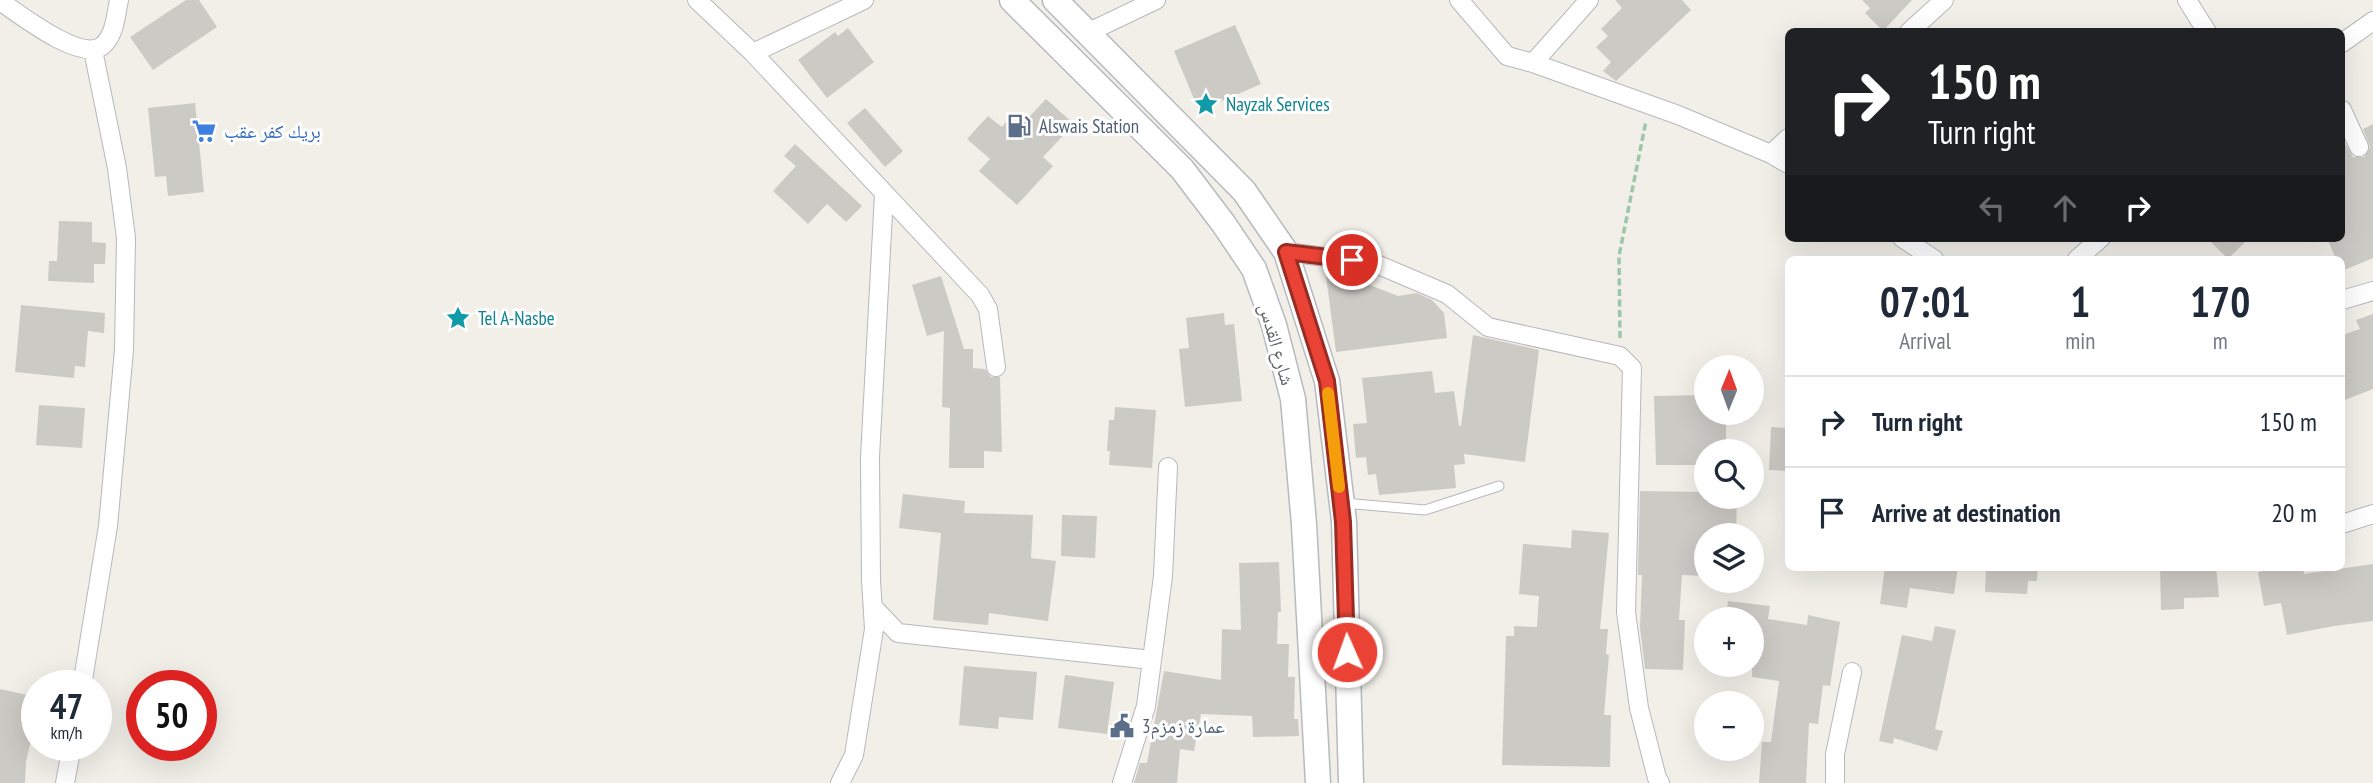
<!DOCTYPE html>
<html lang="en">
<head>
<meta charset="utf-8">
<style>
  :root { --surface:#fff; --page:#f2f2f3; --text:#1f2937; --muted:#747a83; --line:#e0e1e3 }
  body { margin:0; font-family:"PT Sans Narrow","Noto Naskh Arabic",sans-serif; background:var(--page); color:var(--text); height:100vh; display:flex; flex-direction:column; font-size:26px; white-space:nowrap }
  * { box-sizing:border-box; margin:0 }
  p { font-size:23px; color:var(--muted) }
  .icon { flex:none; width:38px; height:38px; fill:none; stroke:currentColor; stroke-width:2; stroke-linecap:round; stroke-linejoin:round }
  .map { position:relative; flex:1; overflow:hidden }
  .drawer { position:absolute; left:1785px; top:256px; width:560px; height:315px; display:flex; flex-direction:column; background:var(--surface); border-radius:10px; box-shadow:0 7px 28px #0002 }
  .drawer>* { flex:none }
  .top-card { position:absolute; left:1785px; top:28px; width:560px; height:214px; border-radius:10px; box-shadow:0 7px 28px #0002; background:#202124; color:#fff; overflow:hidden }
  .needle { width:46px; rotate:1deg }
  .controls { position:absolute; left:1694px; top:355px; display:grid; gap:14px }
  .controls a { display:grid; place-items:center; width:70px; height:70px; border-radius:50%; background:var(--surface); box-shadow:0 7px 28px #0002; font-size:35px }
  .speed { position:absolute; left:21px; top:670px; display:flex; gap:14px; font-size:35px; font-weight:700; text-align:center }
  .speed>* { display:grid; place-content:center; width:91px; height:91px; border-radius:50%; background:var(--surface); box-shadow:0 7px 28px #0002; line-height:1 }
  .speed small { font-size:18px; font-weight:400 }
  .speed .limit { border:10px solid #d22; background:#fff; color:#111 }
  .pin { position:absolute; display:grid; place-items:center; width:60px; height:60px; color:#fff; margin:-30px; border:4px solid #fff; border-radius:50%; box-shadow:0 2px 7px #0007 }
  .me { position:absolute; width:77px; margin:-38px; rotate:358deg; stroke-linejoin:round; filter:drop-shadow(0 0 5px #0008) }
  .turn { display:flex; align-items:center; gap:24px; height:147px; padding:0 28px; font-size:32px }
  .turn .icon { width:91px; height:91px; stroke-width:2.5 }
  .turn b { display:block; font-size:49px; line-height:60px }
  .lanes { display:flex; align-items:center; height:66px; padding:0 28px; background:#0003; justify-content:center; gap:35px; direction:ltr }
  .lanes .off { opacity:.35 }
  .eta { display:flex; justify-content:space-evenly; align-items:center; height:119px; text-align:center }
  .eta b { font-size:42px; font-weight:600; line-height:49px }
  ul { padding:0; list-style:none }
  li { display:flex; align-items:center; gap:21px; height:91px; padding:0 28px; border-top:2px solid var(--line) }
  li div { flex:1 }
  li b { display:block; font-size:26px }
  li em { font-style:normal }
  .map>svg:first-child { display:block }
  .building { fill:#cccac5 }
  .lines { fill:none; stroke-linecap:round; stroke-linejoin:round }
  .service-casing { stroke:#b5b8bc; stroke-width:11 }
  .minor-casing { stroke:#b5b8bc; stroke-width:20 }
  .secondary-casing { stroke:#b6babf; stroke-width:27 }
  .path { stroke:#9cc7a9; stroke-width:3.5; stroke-dasharray:7 3.5; stroke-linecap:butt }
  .service { stroke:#fff; stroke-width:9 }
  .minor { stroke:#fff; stroke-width:18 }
  .secondary { stroke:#fff; stroke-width:24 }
  .route-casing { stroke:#982c22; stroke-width:18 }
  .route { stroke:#ea4335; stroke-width:12 }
  .slow { stroke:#f59e0b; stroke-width:12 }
  .labels { text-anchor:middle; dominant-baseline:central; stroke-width:6; stroke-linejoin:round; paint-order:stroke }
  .culture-label { font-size:19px; fill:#0d838f; stroke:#fff; text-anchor:start }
  .service-label { font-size:19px; fill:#4e5e75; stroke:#fff; text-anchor:start }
  .shop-label { font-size:19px; fill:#366cbe; stroke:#fff; text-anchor:start }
  .street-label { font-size:19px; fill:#5f6368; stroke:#fff }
</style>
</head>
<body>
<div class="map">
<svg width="2373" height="783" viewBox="0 0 2373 783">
  <rect width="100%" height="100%" fill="#f1efe8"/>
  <!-- building -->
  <path class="building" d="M186,0H199L217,27L153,70L130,37Z
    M1615,0H1682L1691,10L1616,81L1603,71L1611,62L1596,47L1608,36L1601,29L1622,8Z
    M1862,0H1912L1883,31L1865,13L1870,8Z
    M1235,25L1261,84L1199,111L1174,51Z
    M848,28L874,62L827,98L798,60L835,32L838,36Z
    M1046,99L1074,124L1043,157L1053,166L1017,205L979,171L990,159L967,139L988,116L1002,127L1006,122L1016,131Z
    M195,103L204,192L168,196L166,176L155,177L148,108Z
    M865,108L903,151L885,167L847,123Z
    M2373,124V258L2342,271V259H2336L2327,238H2342V141L2343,140L2353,157H2364L2370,147L2363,129Z
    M795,144L862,206L846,222L827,204L808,224L773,191L796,166L784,156Z
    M59,221L92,222V242L106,243L105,264H94V283L48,281L49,261H57Z
    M2207,238H2249L2228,259Z
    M1325,268L1355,272L1367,284L1398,296L1417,293L1432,300L1444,313L1447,338L1336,352Z
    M941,276L964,349H973V368L985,369L991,377H1000L1002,452L984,451V468H949L950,408L942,407L944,331L927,336L912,285Z
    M21,305L105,313L104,333L88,331L85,367L75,366L74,378L15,372Z
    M1224,313L1225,325L1234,324L1242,401L1185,407L1179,349L1189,348L1186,318Z
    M2373,314V389L2342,401V335L2360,329L2356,320Z
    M1473,335L1539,350L1525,462L1464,454L1465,464L1454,465L1456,488L1379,495L1376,474L1368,475L1366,457L1356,458L1353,424L1367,423L1362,378L1432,371L1435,393L1454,391L1459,426H1461Z
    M1706,395V413H1726V440H1721V452H1706V465H1656L1654,396Z
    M39,405L85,408L82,448L36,445Z
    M1115,407L1156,410L1152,468L1109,465L1110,451H1107L1109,420H1114Z
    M1771,427L1788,428V471L1769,470Z
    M1640,491L1706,492V497H1737L1736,536H1706V576L1682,575L1679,620H1685L1683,670L1645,669L1640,628L1642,575H1638Z
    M903,494L965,501L964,513L1033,515L1031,558L1056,561L1048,621L989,613L988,625L933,620L941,533L899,528Z
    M1062,515L1097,516L1095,558L1061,556Z
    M1572,530L1609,533L1600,629H1608L1606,654L1609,655L1604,715H1611L1610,767L1502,765L1506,636H1514V626L1537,627L1539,596L1519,594L1523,544L1571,548Z
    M1279,562L1281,612H1278L1277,644H1289L1288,677H1295L1294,719H1298L1299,736L1253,737L1252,716L1201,714L1194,751L1180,749L1177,783H1134L1140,763H1147L1164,671L1221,680L1222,629L1241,630L1239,563Z
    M2373,564V621L2334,626L2287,635L2281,603L2264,606L2258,572L2281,567H2303L2304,574Z
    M1885,567H1958L1954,594L1910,588L1907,608L1880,604Z
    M1986,567H2038L2037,581H2028L2027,594L1985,592Z
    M2160,567H2216L2219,597L2184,598V609L2161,610Z
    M1728,601L1770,606L1768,619L1807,625L1808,615L1840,622L1830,686L1823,685L1818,724L1809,723L1806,783H1759L1762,742H1771L1779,681L1752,677V620H1726Z
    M1935,626L1956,630L1935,729L1943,731L1937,751L1894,738L1893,744L1879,741L1902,635L1932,641Z
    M964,666L1037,672L1033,720L999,717L998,729L959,725Z
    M1065,675L1114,682L1107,734L1058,728Z
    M0,689L37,697V713L26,762L25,783H0Z"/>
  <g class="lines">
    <!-- service casing -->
    <g class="service-casing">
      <path id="service" d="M1343,503L1425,510L1499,486"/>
    </g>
    <!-- minor casing -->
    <g class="minor-casing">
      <path id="minor" d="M697,0L753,53L980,295L988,309L996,367
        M1459,0L1507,56L1533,63L1678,115L1771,154L1788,164
        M2187,0L2207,32
        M0,1C19,14 80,62 102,46C115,36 116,14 119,0
        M1909,32L1944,0
        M1087,33L1156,0
        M2342,43L2373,21
        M753,53L864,0
        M1533,63L1589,0
        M2342,110L2359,147
        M1771,154L1788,138
        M1902,238L1934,259
        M1286,252L1374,263L1447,294L1488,327L1620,356L1632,368L1626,612L1639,708L1657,778L1660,783
        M2077,259L2101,238
        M2342,300L2373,291
        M2342,524L2373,514
        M873,607L898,633L1152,660
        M82,686L108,526L124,350L126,238L117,168L93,50
        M65,783L72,746
        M840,783L854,755L874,629L871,580L870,457L884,194
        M1122,783L1146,706L1163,576L1168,467
        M1835,783V754L1852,672"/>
    </g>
    <!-- secondary casing -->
    <g class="secondary-casing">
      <path id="secondary" d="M1012,0L1182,169L1223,223L1254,269L1274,325L1293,399L1304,524L1318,783
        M1055,0L1244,191L1286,252L1327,381L1344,521L1351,783"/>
    </g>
    <!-- path -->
    <path class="path" d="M1620,338L1619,256L1646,121"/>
    <!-- service -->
    <use href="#service" class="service"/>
    <!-- minor -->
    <use href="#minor" class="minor"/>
    <!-- secondary -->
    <use href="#secondary" class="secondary"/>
  </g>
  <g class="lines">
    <!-- route casing -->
    <g class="route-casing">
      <path id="route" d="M1347,652L1343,522L1327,381L1286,252L1352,260"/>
    </g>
    <!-- route -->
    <use href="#route" class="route"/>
    <!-- slow -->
    <path class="slow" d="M1328,393L1339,487"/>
  </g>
  <!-- icons -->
  <defs>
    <g id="sight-bare" transform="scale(1.89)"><path d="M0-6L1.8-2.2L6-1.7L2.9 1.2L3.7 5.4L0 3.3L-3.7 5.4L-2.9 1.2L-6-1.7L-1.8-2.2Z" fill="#0f9aa8" stroke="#fff" stroke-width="2.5" paint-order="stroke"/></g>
    <g id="fuel-bare" transform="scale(1.89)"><path d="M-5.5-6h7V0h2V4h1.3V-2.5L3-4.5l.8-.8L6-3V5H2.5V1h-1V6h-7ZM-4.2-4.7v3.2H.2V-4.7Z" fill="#5c6f8a" stroke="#fff" stroke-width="2.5" paint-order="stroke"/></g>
    <g id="supermarket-bare" transform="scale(1.89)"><path d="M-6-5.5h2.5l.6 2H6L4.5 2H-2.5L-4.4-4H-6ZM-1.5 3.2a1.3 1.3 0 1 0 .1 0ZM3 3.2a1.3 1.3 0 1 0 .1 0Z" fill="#3f7fe0" stroke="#fff" stroke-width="2.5" paint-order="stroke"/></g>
    <g id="civic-bare" transform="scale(1.89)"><path d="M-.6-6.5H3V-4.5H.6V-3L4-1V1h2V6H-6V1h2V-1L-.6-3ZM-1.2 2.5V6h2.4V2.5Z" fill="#5c6f8a" stroke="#fff" stroke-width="2.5" paint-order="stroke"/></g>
  </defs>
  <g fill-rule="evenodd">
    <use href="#sight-bare" x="1206" y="104"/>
    <use href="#fuel-bare" x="1019" y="126"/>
    <use href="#supermarket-bare" x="204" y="131"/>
    <use href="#sight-bare" x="458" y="318"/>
    <use href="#civic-bare" x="1122" y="726"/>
  </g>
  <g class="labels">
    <!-- culture labels -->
    <g class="culture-label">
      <text x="1226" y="104">Nayzak Services</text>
      <text x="478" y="318">Tel A-Nasbe</text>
    </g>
    <!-- service labels -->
    <g class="service-label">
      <text x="1039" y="126">Alswais Station</text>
      <text x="1142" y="726">عمارة زمزم3</text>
    </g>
    <!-- shop labels -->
    <g class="shop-label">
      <text x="224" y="131">بريك كفر عقب</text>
    </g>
    <!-- street labels -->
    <g class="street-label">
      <text transform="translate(1277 344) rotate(74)">شارع القدس</text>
    </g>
  </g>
</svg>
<div class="controls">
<a><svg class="needle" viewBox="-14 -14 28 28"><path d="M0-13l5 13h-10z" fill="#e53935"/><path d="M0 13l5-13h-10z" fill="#747a83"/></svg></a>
<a><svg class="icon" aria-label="search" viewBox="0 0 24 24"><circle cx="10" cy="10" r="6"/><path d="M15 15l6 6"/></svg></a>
<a><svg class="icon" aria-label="layers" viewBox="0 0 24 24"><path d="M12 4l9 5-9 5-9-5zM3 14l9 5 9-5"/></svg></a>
<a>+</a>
<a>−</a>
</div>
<div class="speed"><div>47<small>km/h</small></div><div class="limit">50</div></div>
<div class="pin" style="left:1352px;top:260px;background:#d93025"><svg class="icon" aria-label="arrive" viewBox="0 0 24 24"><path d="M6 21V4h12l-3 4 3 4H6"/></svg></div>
<svg class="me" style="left:1347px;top:652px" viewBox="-20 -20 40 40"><circle r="17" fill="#ea4335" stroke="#fff" stroke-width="3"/><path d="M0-11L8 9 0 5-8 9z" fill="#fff"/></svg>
<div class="top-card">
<div class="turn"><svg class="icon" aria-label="right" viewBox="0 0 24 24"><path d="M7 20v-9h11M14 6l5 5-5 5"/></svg><div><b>150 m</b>Turn right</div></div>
<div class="lanes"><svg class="icon off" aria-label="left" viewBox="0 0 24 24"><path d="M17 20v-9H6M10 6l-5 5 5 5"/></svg><svg class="icon off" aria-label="ahead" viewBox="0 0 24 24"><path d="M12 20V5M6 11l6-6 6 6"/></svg><svg class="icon" aria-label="right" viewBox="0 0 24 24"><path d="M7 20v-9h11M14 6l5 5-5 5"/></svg></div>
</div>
<section class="drawer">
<div class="eta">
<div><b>07:01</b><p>Arrival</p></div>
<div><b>1</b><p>min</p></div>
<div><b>170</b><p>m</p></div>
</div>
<ul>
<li><svg class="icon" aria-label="right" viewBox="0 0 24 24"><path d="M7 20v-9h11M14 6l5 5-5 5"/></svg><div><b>Turn right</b></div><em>150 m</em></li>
<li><svg class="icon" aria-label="arrive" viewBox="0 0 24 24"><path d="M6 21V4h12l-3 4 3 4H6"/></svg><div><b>Arrive at destination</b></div><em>20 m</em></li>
</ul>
</section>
</div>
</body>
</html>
